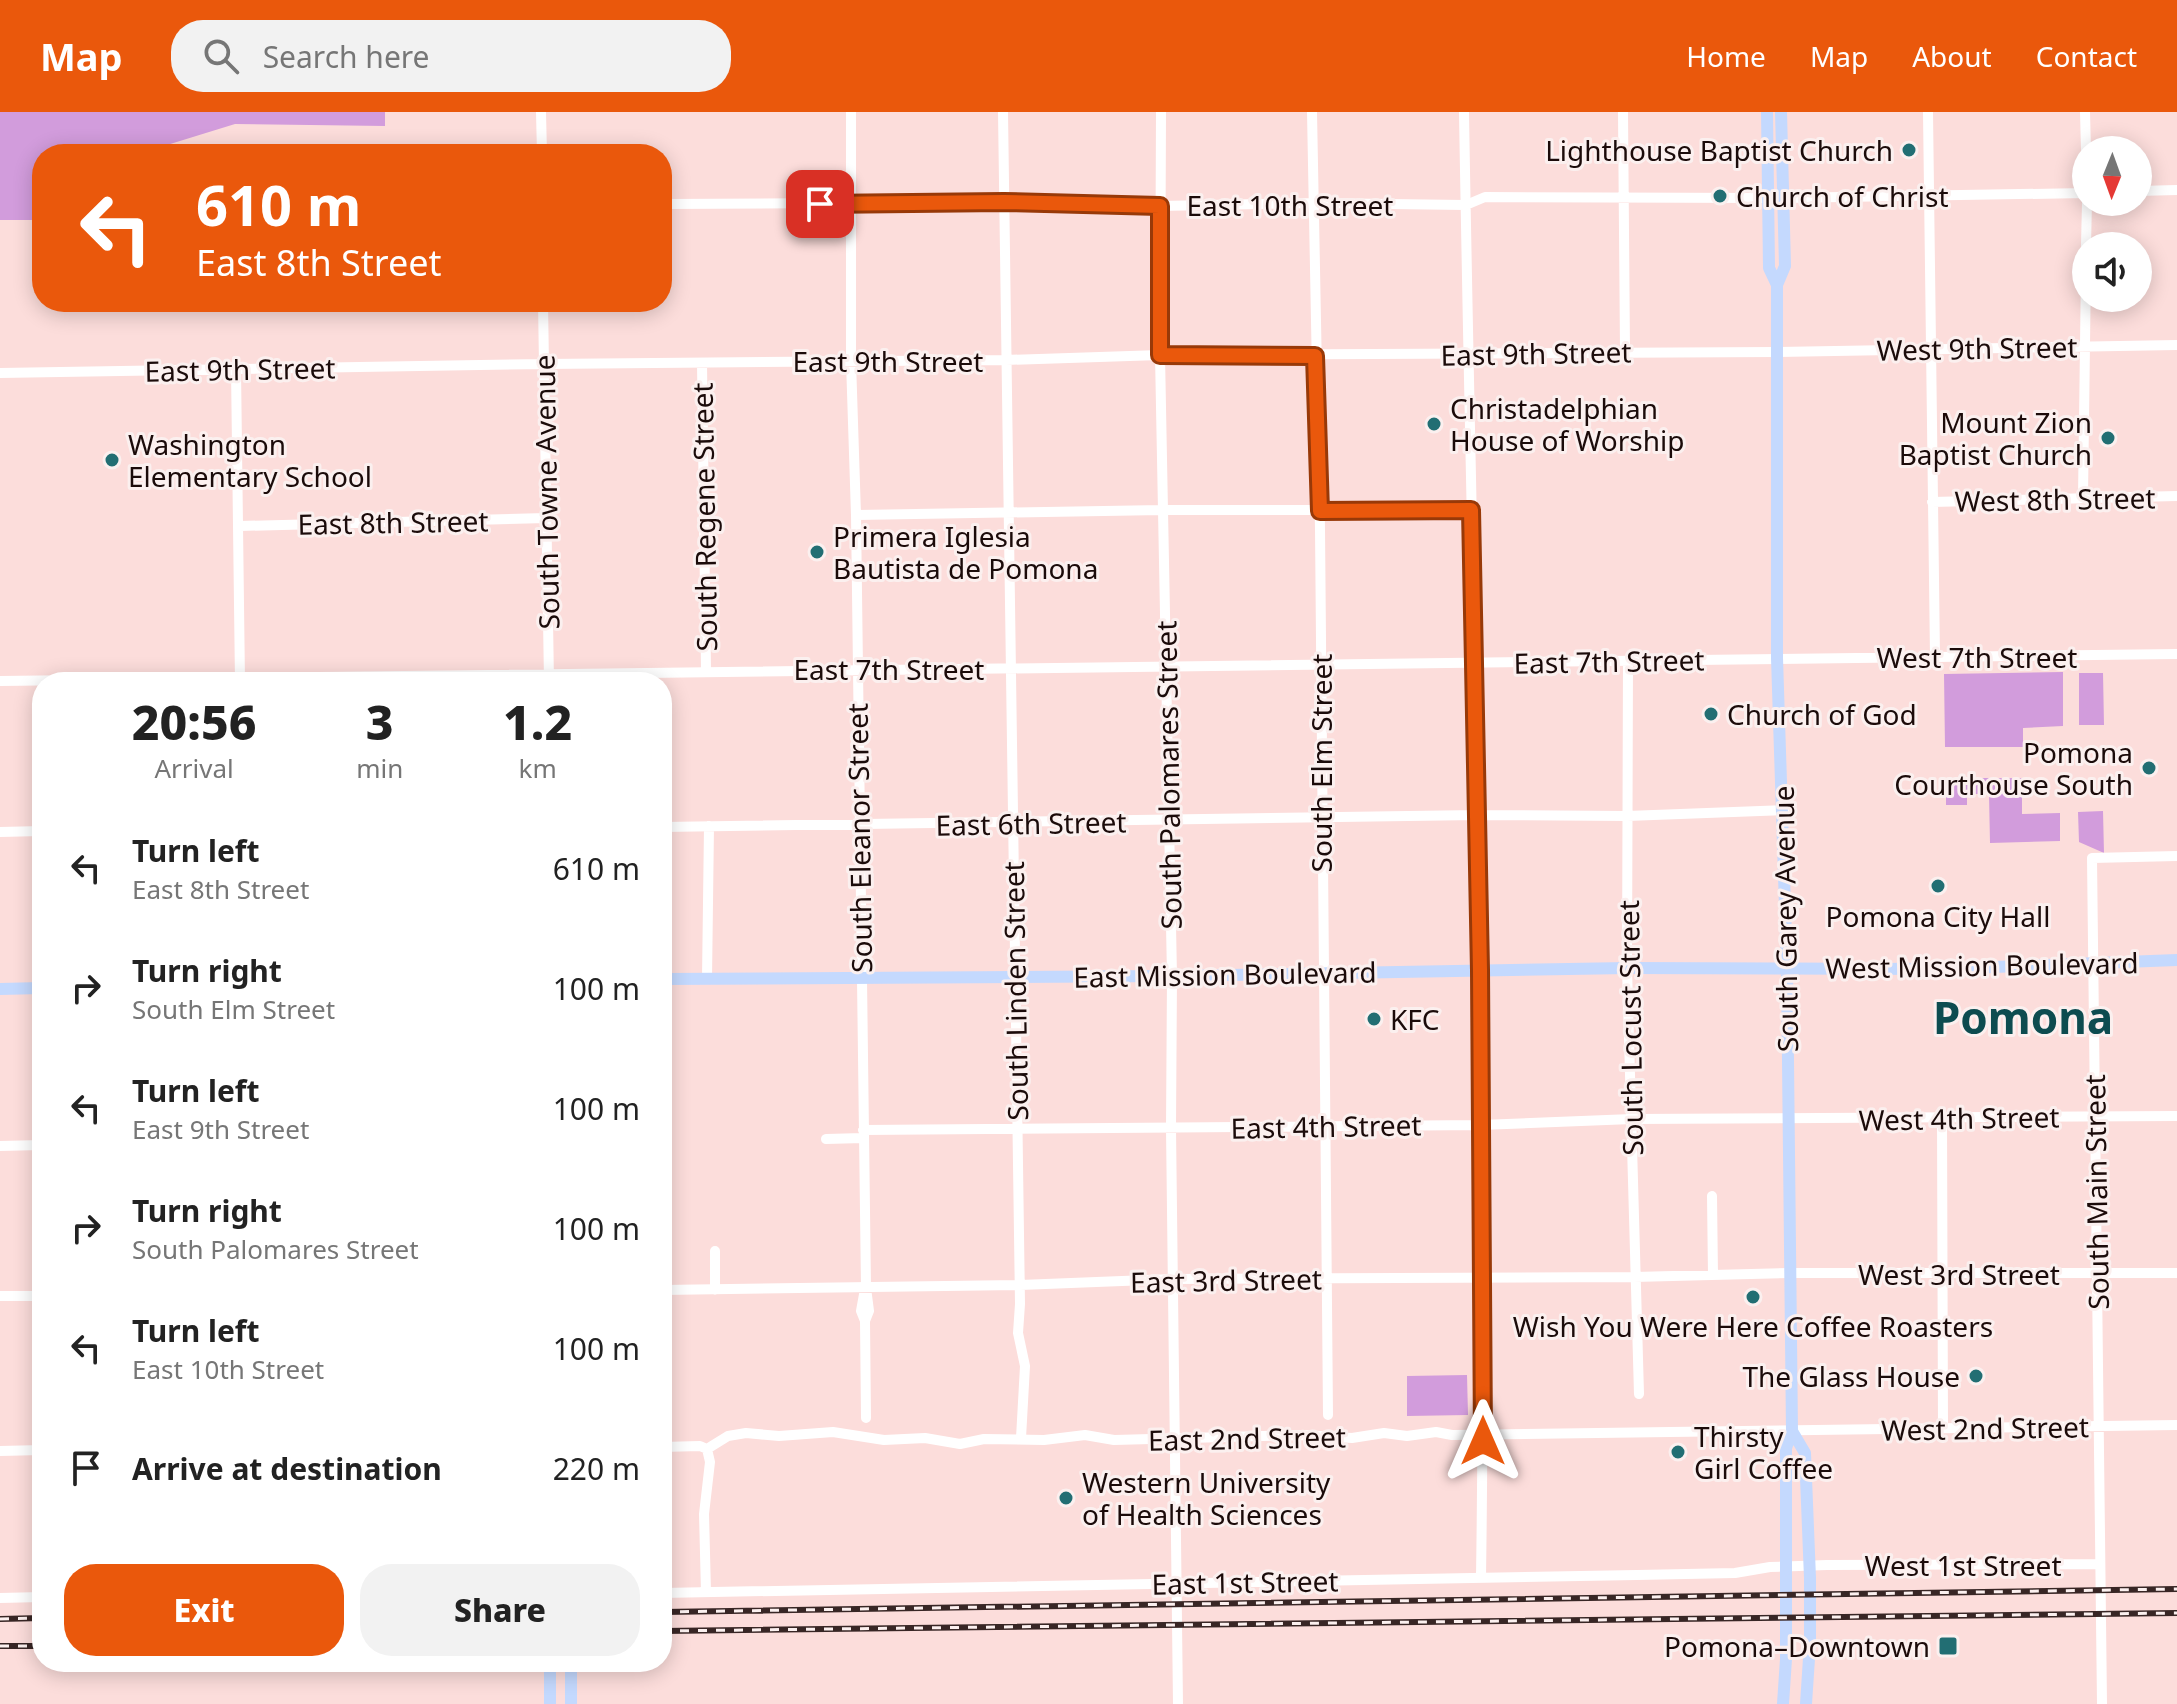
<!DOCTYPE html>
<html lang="en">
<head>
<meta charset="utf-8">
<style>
  :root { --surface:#fff; --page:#f2f2f2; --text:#222; --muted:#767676; --accent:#ea580c }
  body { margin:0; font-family:"Noto Sans",sans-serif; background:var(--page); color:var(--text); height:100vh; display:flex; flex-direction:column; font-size:30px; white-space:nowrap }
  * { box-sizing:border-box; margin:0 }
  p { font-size:26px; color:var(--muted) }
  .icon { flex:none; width:44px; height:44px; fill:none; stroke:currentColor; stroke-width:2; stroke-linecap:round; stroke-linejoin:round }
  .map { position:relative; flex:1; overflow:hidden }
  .drawer { position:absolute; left:32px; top:560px; width:640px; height:1000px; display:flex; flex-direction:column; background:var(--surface); border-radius:32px; box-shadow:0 4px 20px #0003 }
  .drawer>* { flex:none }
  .top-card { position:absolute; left:32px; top:32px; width:640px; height:168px; border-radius:32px; box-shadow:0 4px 20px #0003; background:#ea580c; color:#fff; overflow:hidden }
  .needle { width:52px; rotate:181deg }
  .buttons { position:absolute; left:2072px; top:24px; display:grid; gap:16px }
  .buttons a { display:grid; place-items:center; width:80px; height:80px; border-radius:50%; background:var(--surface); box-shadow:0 4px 20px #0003; font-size:40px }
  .pin { position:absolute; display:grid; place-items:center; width:68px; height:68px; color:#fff; margin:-34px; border-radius:16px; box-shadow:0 4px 12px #0006 }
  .me { position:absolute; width:88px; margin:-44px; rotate:0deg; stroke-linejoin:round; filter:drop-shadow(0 0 6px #0008) }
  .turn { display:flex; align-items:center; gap:28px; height:168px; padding:0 32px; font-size:36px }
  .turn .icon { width:104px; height:104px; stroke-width:2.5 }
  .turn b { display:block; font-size:56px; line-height:68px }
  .eta { display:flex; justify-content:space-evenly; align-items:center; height:136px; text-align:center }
  .eta b { font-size:48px; font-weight:800; line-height:56px }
  .action { display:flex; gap:16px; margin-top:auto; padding:16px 32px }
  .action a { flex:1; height:92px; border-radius:32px; background:var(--accent); color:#fff; font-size:32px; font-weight:800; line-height:92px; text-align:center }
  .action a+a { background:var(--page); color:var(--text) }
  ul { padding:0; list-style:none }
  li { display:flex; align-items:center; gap:24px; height:120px; padding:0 32px }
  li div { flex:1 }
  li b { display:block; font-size:30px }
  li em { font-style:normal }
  header { display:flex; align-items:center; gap:48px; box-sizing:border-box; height:112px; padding:0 40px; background:var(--accent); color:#fff }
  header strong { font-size:38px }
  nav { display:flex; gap:44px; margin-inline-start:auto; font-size:28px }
  .search { width:560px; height:72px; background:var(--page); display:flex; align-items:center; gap:20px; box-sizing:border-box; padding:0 28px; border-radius:32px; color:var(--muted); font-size:30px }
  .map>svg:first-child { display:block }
  .green { fill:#d29cdc }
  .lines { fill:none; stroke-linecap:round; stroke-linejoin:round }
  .minor { stroke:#fff; stroke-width:10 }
  .major { stroke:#c4d9fe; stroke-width:12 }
  .rail-casing { stroke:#382625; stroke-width:6 }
  .rail { stroke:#fbf0ef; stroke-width:3; stroke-dasharray:9; stroke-linecap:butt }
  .route-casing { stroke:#983908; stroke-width:20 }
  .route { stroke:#ea580c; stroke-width:14 }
  .poi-dot { fill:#226e73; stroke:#fbf0ef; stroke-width:3 }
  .labels { text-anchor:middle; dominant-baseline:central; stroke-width:6; stroke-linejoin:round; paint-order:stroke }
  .poi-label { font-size:28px; fill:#1b0b0a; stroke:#fbf0ef; text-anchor:start }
  .street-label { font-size:28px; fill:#1b0b0a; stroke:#fbf0ef }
  .town-label { font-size:44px; font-weight:bold; fill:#0d4c50; stroke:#fbf0ef }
</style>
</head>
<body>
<header>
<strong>Map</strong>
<div class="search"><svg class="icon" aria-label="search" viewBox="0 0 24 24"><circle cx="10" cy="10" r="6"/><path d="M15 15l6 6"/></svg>Search here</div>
<nav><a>Home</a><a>Map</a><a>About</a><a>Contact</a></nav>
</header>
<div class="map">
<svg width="2177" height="1592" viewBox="0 0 2177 1592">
  <rect width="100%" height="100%" fill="#fcdddb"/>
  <!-- green -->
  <path class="green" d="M0,0H385V14L235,12L154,37H79L76,38L75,42H42V108H0Z
    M2063,560V614L2023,616V635H1945L1944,562Z
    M2079,561H2103L2104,613H2079Z
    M1946,666H2022V702L2060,701V729L1990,731L1989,682H1967V693H1946Z
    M2103,699L2104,741L2079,730L2078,700Z
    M1467,1263L1468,1303L1407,1304V1264Z"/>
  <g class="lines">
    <!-- minor -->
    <path class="minor" d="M541,0L542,42
      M851,0V249L856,403L866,1176L869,1199L865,1209L866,1306
      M1003,0L1020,1192L1018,1221L1025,1254L1021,1326
      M1161,0L1160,243L1172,864L1171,1016L1178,1592
      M1312,0L1320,417L1328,1303
      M1464,0C1472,488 1488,977 1481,1466
      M1623,0L1625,239
      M1928,0L1935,545
      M2085,0L2086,38
      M2138,79L2177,78
      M1783,86L2086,81
      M666,92L1004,90L1160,94L1313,91L1466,93L1485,85L1768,86
      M2086,134L2087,90
      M543,190L549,570
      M702,251L706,559
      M236,257L240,570
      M0,261L544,252L1006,248L1160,243L1777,240L2177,233
      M2083,385L2086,156
      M1932,390L2177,384
      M856,403L1162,398H1471
      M240,414L546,406
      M1628,550L1627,856L1639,1282
      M0,569L2177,542
      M662,715L1477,703L1627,704L1784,698
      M0,720L42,719
      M707,867L709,714
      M1942,1006L1943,1316
      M863,1018L1481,1013L1632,1007L2177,1004
      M826,1027L863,1026
      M0,1034L42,1033
      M1712,1084L1713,1163
      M715,1139V1178
      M865,1177L861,1199L865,1209
      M662,1178L1020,1173L1173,1167L1634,1165L1789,1161H2177
      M0,1184H42
      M662,1335L700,1334L707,1337
      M707,1337L728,1324L746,1321L779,1324L833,1320L884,1328L925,1326L960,1332L984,1327L1044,1328L1085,1323L1114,1328L1304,1323L1352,1326L1384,1321L1407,1324L1436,1320L1452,1323L2177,1313
      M0,1339L42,1338
      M706,1480L704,1402L710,1350L707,1337
      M662,1481L1637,1463L1735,1461L1770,1455L1827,1453L2100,1452
      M0,1486L42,1485
      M2102,1592L2092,746L2177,744"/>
    <!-- major -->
    <path class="major" d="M1767,0L1769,156L1777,173
      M1781,0L1785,154L1777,173V546L1787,857L1792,1319L1805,1341L1810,1466V1531L1806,1592
      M662,867L1172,864L1627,856L1940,857L2177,848
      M0,877L42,876
      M550,1550V1592
      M571,1550V1592
      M1783,1592L1786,1547V1336L1792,1319"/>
    <!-- rail casing -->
    <g class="rail-casing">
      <path id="rail" d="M662,1500L2177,1477
        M0,1507L42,1506
        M662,1519L2177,1501
        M0,1534H42"/>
    </g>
    <!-- rail -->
    <use href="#rail" class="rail"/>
  </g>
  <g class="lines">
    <!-- route casing -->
    <g class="route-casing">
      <path id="route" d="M820,92L1004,90L1160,94V243L1315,244L1320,399L1471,398L1480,858L1483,1329"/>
    </g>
    <!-- route -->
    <use href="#route" class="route"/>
  </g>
  <!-- markers -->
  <g class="poi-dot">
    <circle cx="1909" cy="38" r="8"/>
    <circle cx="1720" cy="84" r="8"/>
    <circle cx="1434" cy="312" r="8"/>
    <circle cx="2108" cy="326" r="8"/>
    <circle cx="112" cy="348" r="8"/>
    <circle cx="817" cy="440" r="8"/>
    <circle cx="1711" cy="602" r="8"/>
    <circle cx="2149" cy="656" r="8"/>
    <circle cx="1938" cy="774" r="8"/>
    <circle cx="1374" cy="907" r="8"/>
    <circle cx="1753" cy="1185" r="8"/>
    <circle cx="1976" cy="1264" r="8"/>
    <circle cx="1678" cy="1340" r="8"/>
    <circle cx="1066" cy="1386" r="8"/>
    <rect x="1938" y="1524" width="20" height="20" rx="4"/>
  </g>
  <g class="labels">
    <!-- poi labels -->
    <g class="poi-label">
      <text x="1893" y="38" text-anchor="end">Lighthouse Baptist Church</text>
      <text x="1736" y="84">Church of Christ</text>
      <text x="1450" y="296">Christadelphian<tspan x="1450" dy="32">House of Worship</tspan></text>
      <text x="2092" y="310" text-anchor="end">Mount Zion<tspan x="2092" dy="32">Baptist Church</tspan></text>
      <text x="128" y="332">Washington<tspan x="128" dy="32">Elementary School</tspan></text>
      <text x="833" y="424">Primera Iglesia<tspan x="833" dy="32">Bautista de Pomona</tspan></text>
      <text x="1727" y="602">Church of God</text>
      <text x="2133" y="640" text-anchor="end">Pomona<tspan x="2133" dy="32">Courthouse South</tspan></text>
      <text x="1938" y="804" text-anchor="middle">Pomona City Hall</text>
      <text x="1390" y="907">KFC</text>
      <text x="1753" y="1214" text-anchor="middle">Wish You Were Here Coffee Roasters</text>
      <text x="1960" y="1264" text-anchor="end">The Glass House</text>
      <text x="1694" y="1324">Thirsty<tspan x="1694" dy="32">Girl Coffee</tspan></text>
      <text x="1082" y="1370">Western University<tspan x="1082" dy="32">of Health Sciences</tspan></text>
      <text x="1930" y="1534" text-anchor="end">Pomona–Downtown</text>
    </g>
    <!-- street labels -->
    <g class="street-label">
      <text x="1290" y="93">East 10th Street</text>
      <text transform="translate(1977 236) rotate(-1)">West 9th Street</text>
      <text transform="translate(1536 241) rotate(-1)">East 9th Street</text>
      <text x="888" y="249">East 9th Street</text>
      <text transform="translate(240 257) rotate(-1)">East 9th Street</text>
      <text transform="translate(546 380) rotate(-91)">South Towne Avenue</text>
      <text transform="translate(2055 387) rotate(-1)">West 8th Street</text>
      <text transform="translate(704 405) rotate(-91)">South Regene Street</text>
      <text transform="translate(393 410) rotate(-1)">East 8th Street</text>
      <text x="1977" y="545">West 7th Street</text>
      <text transform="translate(1609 549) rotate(-1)">East 7th Street</text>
      <text x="889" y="557">East 7th Street</text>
      <text transform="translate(1321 651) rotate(-90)">South Elm Street</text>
      <text transform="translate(1168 663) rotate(-91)">South Palomares Street</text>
      <text transform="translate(1031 711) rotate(-1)">East 6th Street</text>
      <text transform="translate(859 726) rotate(-91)">South Eleanor Street</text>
      <text transform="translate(1785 807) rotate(-91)">South Garey Avenue</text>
      <text transform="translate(1982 853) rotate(-1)">West Mission Boulevard</text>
      <text transform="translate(1225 862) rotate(-1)">East Mission Boulevard</text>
      <text transform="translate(1015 879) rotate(-91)">South Linden Street</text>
      <text transform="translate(1630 916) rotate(-91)">South Locust Street</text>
      <text transform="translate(1959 1006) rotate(-1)">West 4th Street</text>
      <text transform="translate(1326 1014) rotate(-1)">East 4th Street</text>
      <text transform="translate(2096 1080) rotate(-91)">South Main Street</text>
      <text x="1959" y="1162">West 3rd Street</text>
      <text transform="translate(1226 1168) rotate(-1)">East 3rd Street</text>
      <text transform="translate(1985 1316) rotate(-1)">West 2nd Street</text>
      <text transform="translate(1247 1326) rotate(-1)">East 2nd Street</text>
      <text x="1963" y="1453">West 1st Street</text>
      <text transform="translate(1245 1470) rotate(-1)">East 1st Street</text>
    </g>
    <!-- town labels -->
    <g class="town-label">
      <text x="2023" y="905">Pomona</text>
    </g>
  </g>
</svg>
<div class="buttons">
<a><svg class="needle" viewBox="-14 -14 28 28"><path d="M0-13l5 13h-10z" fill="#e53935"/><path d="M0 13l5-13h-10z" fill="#767676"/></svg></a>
<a><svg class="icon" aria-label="sound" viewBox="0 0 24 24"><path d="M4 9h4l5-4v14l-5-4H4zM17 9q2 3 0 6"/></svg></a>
</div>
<div class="pin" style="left:820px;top:92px;background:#d93025"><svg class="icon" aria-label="arrive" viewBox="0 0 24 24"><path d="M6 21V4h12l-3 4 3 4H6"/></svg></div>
<svg class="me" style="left:1483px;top:1329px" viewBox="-20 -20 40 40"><path d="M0-17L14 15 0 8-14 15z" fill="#ea580c" stroke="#fff" stroke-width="4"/></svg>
<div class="top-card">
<div class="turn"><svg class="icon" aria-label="left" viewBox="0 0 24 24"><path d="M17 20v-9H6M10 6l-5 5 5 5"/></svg><div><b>610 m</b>East 8th Street</div></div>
</div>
<section class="drawer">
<div class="eta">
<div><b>20:56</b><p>Arrival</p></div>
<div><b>3</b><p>min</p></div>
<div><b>1.2</b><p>km</p></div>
</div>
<ul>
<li><svg class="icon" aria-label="left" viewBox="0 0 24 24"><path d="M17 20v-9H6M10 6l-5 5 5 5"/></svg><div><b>Turn left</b><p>East 8th Street</p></div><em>610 m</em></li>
<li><svg class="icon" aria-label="right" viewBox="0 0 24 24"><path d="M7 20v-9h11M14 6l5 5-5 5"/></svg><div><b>Turn right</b><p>South Elm Street</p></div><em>100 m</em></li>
<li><svg class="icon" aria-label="left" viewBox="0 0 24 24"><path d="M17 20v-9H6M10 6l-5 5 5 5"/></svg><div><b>Turn left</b><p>East 9th Street</p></div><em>100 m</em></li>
<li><svg class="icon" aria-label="right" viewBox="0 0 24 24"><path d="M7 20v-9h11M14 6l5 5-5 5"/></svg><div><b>Turn right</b><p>South Palomares Street</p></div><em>100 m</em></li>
<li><svg class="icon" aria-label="left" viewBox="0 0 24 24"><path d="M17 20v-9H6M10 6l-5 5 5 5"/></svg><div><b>Turn left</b><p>East 10th Street</p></div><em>100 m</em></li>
<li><svg class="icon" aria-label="arrive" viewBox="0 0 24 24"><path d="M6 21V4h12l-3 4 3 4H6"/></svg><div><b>Arrive at destination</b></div><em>220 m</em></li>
</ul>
<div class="action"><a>Exit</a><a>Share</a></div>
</section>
</div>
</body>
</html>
